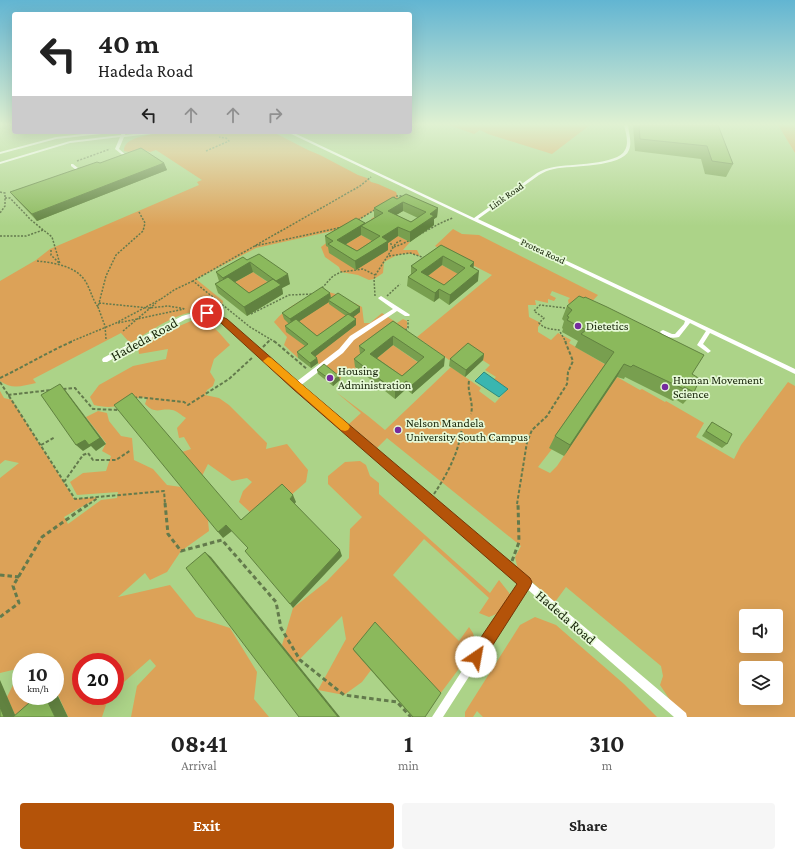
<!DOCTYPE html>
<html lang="en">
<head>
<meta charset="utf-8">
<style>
  :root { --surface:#fff; --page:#f6f6f6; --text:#222; --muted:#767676; --accent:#b45309 }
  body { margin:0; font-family:"Crimson Pro",serif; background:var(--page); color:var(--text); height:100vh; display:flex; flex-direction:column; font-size:15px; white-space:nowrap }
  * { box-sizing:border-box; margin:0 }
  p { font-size:13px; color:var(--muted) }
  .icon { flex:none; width:22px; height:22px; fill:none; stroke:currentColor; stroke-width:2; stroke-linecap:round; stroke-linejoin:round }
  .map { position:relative; height:717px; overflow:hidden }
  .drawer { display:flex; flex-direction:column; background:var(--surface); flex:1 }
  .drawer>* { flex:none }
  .top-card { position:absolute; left:12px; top:12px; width:400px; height:122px; border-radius:4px; box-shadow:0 4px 16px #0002; background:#fff; color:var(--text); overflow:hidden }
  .controls { position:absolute; left:739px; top:609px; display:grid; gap:8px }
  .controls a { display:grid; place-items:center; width:44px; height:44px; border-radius:4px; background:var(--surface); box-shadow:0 4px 16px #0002; font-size:20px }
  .speed { position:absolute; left:12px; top:653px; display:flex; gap:8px; font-size:20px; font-weight:700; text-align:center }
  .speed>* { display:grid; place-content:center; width:52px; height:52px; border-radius:50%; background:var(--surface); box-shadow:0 4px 16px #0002; line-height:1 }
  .speed small { font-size:10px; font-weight:400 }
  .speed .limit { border:6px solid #d22; background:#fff; color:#111 }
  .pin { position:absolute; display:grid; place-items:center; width:34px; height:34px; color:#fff; margin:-17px; border:2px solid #fff; border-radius:50%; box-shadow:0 1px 4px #0007 }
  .me { position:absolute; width:44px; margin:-22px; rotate:33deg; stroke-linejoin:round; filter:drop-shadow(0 0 3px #0008) }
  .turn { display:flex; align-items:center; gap:14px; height:84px; padding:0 20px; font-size:18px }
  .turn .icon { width:52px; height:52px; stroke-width:2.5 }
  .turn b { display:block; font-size:28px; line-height:34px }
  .lanes { display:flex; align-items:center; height:38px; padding:0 20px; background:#0003; justify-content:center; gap:20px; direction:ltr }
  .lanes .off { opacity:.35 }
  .eta { display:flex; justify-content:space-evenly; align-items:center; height:68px; text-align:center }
  .eta b { font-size:24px; font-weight:700; line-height:28px }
  .button { display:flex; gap:8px; margin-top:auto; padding:8px 20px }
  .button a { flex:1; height:46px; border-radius:4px; background:var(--accent); color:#fff; font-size:16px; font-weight:700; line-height:46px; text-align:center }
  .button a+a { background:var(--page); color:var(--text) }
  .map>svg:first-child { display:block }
  .built { fill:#acd388; fill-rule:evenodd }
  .green { fill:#dca258; fill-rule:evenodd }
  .water { fill:#39b6b0; stroke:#2e8a7e }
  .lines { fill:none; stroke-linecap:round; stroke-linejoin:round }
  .path-far2 { stroke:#637a4c; stroke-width:1.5; stroke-dasharray:2 1.5; stroke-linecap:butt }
  .path-far1 { stroke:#637a4c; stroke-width:2; stroke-dasharray:3.5 2; stroke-linecap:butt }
  .path { stroke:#637a4c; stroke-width:3; stroke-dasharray:4.5 3; stroke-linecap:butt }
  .lane { fill:#fff; fill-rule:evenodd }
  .wall { fill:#789f4f; fill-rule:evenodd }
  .shaded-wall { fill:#618240 }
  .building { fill:#8bb95c; stroke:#618240; fill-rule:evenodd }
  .route { fill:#b45309; stroke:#753606 }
  .slow { fill:#f59e0b }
  .poi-dot { fill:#752b9e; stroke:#e6f9d7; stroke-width:1.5 }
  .labels { text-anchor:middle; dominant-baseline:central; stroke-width:3.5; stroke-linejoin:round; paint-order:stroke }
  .far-street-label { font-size:10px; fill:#162308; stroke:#e6f9d7 }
  .poi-label { font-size:12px; fill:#162308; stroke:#e6f9d7; text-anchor:start }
  .near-street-label { font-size:14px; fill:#162308; stroke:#e6f9d7 }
</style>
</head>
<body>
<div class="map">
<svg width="795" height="717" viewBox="0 0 795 717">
  <rect width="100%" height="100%" fill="#bbdf9b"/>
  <!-- built -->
  <path class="built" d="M0,125H14V132H410V125H778L795,153V717H0ZM746,616H776V646H746ZM21,662H55V696H21ZM81,662H115V696H81ZM746,668H776V698H746Z"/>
  <!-- green -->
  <path class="green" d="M449,125H590L552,154L488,134L480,130L474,134Z
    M778,125H795V153Z
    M171,132H273L308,150L320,155L358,175L367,178L371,182L378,184L396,192L398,198L389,201L348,227L372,223L371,219L374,217L383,222L378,226L410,242L403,250H417L420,256C404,251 398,254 384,262L383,273L374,279L369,280L358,275L341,272L339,267L325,257L321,247L346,228L256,248L196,279L223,301L220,316C217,314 213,311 209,311C181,308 153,330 130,343L121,333L33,379L36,383C22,386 12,390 0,381V281L36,260L50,249L199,185L197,182L202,180L156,150L150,152C141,147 134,154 124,151C123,135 158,134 171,132ZM370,230L388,250L330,253L334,251L327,245Z
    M453,229L462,234L479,235L598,295L584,310L570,311L566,308L569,305L568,300L570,298L552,291L550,295L556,298L554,301L548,299V303L535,300L536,305H528L529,317L541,323L538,327V332L551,340L558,333L571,340L569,343L606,365L550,447L552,449L538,467L550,473L557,466L617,377L640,390L642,389L665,402L666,401L704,423L696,437L734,459L741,445L788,382L795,386V717H687L674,706L660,685L663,676L661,666L566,587L555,602L518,570L515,557L521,546L387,438L377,448L349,424L361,413L336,392L368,416L385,430L451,367L481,388L479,391L495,403L508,389L494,379L496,377L485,370L490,365L467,350L449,360L417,337L492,275L435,246ZM746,616H776V646H746ZM746,668H776V698H746Z
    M361,235L380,245L358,260L338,249Z
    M442,265L464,277L443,294L421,281Z
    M253,272L276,288L253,302L230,285Z
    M325,291L339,295L362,307L364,323H370L382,313L397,323L403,319L407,321V328L355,367L358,370L344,369L340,380L305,353L298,358L284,345L287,337L274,322C287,306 306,297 325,291Z
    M191,321C211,321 217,330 230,345L214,359L210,372L215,380L213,386L207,390L205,395L219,398L229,405L267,443L266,449L287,444L308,470L306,482L290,496L251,513L239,502L243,491L252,482L247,478L232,481L208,464L202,476L182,452L191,449L184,437L179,438L177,428L186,418C182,416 176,410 172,410C159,408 156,415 145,404L147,398C133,396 132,401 120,405C112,408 102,407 94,405L90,397L99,385L133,366L166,359L168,349L139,354L138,347L164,329L177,327Z
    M393,345L423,366L401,385L371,363Z
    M0,391L4,398L12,400L74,499L99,497L64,517L68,524L101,500L117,498L118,492L77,495L70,482L83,473L106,471L111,456L102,451L106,443L86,417L98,411L107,413L109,421L121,436L132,438L134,460L153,469L167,485L181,487L208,520L209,531L181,551L167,572L150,580L145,573L118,597L170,585L196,617L230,628L257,672L254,699L269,717H131L137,686L156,666L150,659L115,690V662H81V696H109L102,717H68L57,693L55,694V662H21V668L0,673V619L3,616L0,617V478L19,463L5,460L0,464Z
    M360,461L366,465L370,476L379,483V494L490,593L499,580L514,599L499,613L489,617L479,613L489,598L424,539L393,575L459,641L469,627L473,633L476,646L440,694L371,670L362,682L344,695L318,690L346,639L342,616L296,663L282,645L293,608L327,581L349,558L350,529L362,517L328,484V476L345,462Z
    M535,617L556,625L624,684L657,717H483L477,711L473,717H465V712L520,625Z
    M21,669V696H52L29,717H16L7,697Z"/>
  <!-- water -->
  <path class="water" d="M484,372L508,389L499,397L475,381Z"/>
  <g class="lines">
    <!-- path-far2 -->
    <path class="path-far2" d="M206,151L229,141L226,138L219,137
      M77,161L110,149
      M0,192L5,193V206L0,213
      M5,198H10L31,220L52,237L60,264
      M393,198L397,196H404
      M358,220L376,209
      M0,236H26L43,230
      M389,240L393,248
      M255,246L343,227
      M394,247C415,240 432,225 453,218
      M51,250V255L59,263
      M389,256L410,253L425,258
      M37,261C55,263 78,266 87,284C91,292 93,300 98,307
      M322,288L333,276L341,272L363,269L375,275
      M375,296L374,279L376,274L396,243L402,240
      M387,296L400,284
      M161,299L174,290L193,281
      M99,303L149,308L168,306L186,309
      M565,308L540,305L534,311L544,318L539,323C544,329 552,329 559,330L566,342
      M251,314L289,295L313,294
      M118,323L184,309
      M405,330L408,328V320
      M123,331L156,303
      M106,339L105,326L98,307L106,276L116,255L143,231L145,223L139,212
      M70,342L116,323L161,299
      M268,342L271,339
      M275,342L250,327L193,281L360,186L371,177"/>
    <!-- path-far1 -->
    <path class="path-far1" d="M274,341L307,369
      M263,347L269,341
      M0,378C25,366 48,352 73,341
      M469,381C467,393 474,402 471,414
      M0,382L75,499L164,491L165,504
      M63,389L75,388L93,409L118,410L120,408
      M8,395L51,390
      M134,399L137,397L184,402L188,405L229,379L253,357
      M41,445L55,437
      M64,482L83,455L88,453L93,460H116L131,450
      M434,494C448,473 459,452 462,427
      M89,504L98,498
      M517,504L527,442L532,430L547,416L567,384L568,372L573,361L565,341"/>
    <!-- path -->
    <path class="path" d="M165,503L168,534L181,551L222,540L276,602L281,628L300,660L344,695L397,702L411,717
      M512,561L519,542L518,503
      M0,575L19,577
      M0,617L19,603L13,586L42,537L90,503"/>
    <!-- lane -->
    <path class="lane" d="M624,125H628C629,133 632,143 629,150C622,168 571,165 554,169C548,170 544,172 539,175L478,219L711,329L795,369V374L710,333L703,344L711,351L708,353L697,345L706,331L690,323L679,337C672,339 665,337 660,332L661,331L663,330L672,334H675L684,324L685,321L287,132H292L474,218L537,173C542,170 548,168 554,167C569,164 618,165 625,150C629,143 626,133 624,125Z
      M101,132H112L110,133L56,139L0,154V152L56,137Z
      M122,132H126L125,135L151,132H162L160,133L124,137L119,149L126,155V157H125L115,149L120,137L70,143L0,164V162L70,141L121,135Z
      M71,164H73L83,172L80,173L71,166Z
      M381,296L409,314L410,315L409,316H405L397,311L354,340L343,353L300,386L686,713L687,717H674L526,588L443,717H432L519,583L294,388L222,322L206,315L186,319L107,362H103L102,360L103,358L182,316L197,312L207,311L226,320L296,382L339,349L350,336L393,309L379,299L378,298Z"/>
  </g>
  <!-- wall -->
  <path class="wall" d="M633,125H718L733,164L726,177L705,174L701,159L635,151Z
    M100,163H164L167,170L37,221L15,198L10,192Z
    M397,199L438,208L437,217L434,219V225L410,242L398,236L388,243V250L356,270L329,253L328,247L326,246L325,236L365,223L375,218L374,217V208ZM403,211L418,218L411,222L396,215ZM361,235L372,241L357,251L346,244Z
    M441,245L474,262L473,268L478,281L449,305L439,298L434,302L407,286L408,277L411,274V266ZM442,265L458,274L444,285L428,276Z
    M247,260L290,284L282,288L283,294L247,316L218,293L215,284L219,281L216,272ZM253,272L268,282L249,293L235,282Z
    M330,293L331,298L360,307V312L353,317L356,319V325L315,356L317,358L318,363L311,368L298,358L297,352L305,346L286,332L285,326L289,324L284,319L282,313ZM329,302V304L346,316L317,336L299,321Z
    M567,306L692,374L694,392L683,404L675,399L673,401L625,377L624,379L617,377L564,456L549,448L555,436L605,364L575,347L578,341L562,332L563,329L562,328L564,321L562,319Z
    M393,321L444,366L412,394L406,389L395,399L355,367L354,359L360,354L359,346ZM393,345L418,362L402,376L377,358Z
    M484,354L483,360L465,377L449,366L450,359Z
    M317,370L340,380L333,386L318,374Z
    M712,422L727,444L722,448L702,436L708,427Z
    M353,649L425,717H412L354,651Z"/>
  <!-- shaded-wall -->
  <path class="shaded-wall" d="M164,163L167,170L37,221L32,214Z
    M403,202V211L388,220V211Z
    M438,208L437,217L434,219V225L410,242V232L430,214Z
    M365,223L361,226V235L338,249L337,240Z
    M398,227V236L388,243V250L356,270L355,261L382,237Z
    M443,256L442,265L421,281V272Z
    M250,262L253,272L226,287L223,278Z
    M474,262L473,272L470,266Z
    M479,271L478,281L449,305L450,295Z
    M288,274L290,284L282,288L283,294L247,316L244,307L276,281Z
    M439,289V298L434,302L435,293Z
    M330,293L331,300H328L329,302L292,326L290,319Z
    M360,307V312L351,319L350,314Z
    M356,319V325L312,359L311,353Z
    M393,336V345L371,363L370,354Z
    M484,354L483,360L465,377L466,370Z
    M445,357L444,366L412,394V385Z
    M317,358L318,363L311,368L310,363Z
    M624,364L617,377L564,456L570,445Z
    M339,376L340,380L333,386L332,381Z
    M406,381V389L395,399V391Z
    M60,384L66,391L106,444L96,451L91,446L83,451L76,445Z
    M293,495L296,502L293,506L290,499Z
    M226,525L232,531L223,538L218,532Z
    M340,550L342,556L293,608L290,604Z
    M205,552L211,557L340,717H338Z
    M0,680L16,717H3L0,707Z
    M55,692H56L68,717H55L45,696H55Z"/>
  <!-- building -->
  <path class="building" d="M639,125H718L733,164L712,161L707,146L640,139Z
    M141,148L164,163L32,214L10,192L97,162L100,163Z
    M406,194L438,208L430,214L434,216L410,232L398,227L382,237L388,241L355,261L328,244L333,241L325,236L356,218L365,223L337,240L357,251L380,236L361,226L383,213L374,208L393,197L397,199ZM403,202L426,212L411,222L388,211Z
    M441,245L474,262L470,266L479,271L450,295L439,289L435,293L408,277L417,270L411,266ZM443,256L465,268L444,285L421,272Z
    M259,254L288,274L276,281L250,262L223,278L216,272L243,257L247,260Z
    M228,277L249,293L273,279L281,285L244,307L215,284Z
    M322,287L330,293L290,319L282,313Z
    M338,293L360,307L350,314L328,300Z
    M579,296L584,298L585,297L607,307L704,355L692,374L700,379L694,392L684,387V389L633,365L631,367L624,364L570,445L555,436L614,352L581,334L586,330L567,320L569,317L567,316L572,310L567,306Z
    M348,314L356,319L311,353L317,358L310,363L297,352L308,344L285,326L296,319L317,336Z
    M393,321L445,357L412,385L406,381L395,391L354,359L365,350L359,346ZM393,336L424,357L402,376L370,354Z
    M468,343L484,354L466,370L450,359Z
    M324,364L339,376L332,381L317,370Z
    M60,384L100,438L89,445L85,440L76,445L41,395Z
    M132,393L241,520L282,484L293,495L290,499L340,550L290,604L245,551L248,548L226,525L218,532L114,405Z
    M712,422L732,434L727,444L706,431Z
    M205,552L338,717H299L186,568Z
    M375,622L441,693L425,717H413L353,649Z
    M37,696H45L55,717H13Z
    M0,707L4,717H0Z"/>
  <!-- sky -->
  <linearGradient id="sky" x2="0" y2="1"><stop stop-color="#62b5d2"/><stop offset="0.55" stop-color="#e0f1d2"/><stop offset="1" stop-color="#e0f1d2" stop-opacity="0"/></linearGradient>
  <rect width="795" height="226" fill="url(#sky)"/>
  <!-- route -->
  <path class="route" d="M207,310L227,319L300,383L530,578L532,582L530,587L482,662L476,664L471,662L469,657L471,652L517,584L293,389L221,323L204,315L203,313Z"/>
  <!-- slow -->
  <path class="slow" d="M268,357L271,358L348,424L350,427L348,430L345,431L341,430L265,363L263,361Z"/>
  <!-- markers -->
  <g class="poi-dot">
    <circle cx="578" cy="326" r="4"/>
    <circle cx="330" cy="378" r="4"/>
    <circle cx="665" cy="387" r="4"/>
    <circle cx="398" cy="430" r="4"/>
  </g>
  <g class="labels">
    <!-- far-street labels -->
    <g class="far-street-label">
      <text transform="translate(506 196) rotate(-35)">Link Road</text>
      <text transform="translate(543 251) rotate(25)">Protea Road</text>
    </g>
    <!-- poi labels -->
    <g class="poi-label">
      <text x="586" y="326">Dietetics</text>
      <text x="338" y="371">Housing<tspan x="338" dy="14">Administration</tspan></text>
      <text x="673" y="380">Human Movement<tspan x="673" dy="14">Science</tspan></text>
      <text x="406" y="423">Nelson Mandela<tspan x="406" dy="14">University South Campus</tspan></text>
    </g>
    <!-- near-street labels -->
    <g class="near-street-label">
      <text transform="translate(144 339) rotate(-29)">Hadeda Road</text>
      <text transform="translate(566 617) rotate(41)">Hadeda Road</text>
    </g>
  </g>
</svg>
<div class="controls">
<a><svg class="icon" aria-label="sound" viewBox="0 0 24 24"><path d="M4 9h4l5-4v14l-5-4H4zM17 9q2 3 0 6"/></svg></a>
<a><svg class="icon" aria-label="layers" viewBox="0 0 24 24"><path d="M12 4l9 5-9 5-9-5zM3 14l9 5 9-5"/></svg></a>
</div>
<div class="speed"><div>10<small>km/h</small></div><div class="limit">20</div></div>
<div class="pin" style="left:207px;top:313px;background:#d93025"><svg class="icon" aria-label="arrive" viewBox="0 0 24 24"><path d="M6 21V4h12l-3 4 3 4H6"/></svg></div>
<svg class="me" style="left:476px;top:657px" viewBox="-20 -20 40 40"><circle r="19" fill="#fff"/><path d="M0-13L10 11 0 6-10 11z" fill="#b45309"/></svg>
<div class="top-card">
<div class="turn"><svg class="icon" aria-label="left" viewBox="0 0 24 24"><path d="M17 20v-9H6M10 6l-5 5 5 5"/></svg><div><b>40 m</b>Hadeda Road</div></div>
<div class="lanes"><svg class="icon" aria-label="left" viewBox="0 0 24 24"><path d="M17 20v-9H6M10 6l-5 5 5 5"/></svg><svg class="icon off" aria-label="ahead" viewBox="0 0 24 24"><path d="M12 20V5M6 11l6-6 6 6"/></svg><svg class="icon off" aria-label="ahead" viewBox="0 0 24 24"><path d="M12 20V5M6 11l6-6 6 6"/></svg><svg class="icon off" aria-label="right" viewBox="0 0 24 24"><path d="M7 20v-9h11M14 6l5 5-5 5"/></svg></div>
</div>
</div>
<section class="drawer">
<div class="eta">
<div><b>08:41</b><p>Arrival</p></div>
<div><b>1</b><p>min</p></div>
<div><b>310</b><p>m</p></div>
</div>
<div class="button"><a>Exit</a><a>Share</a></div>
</section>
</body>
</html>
